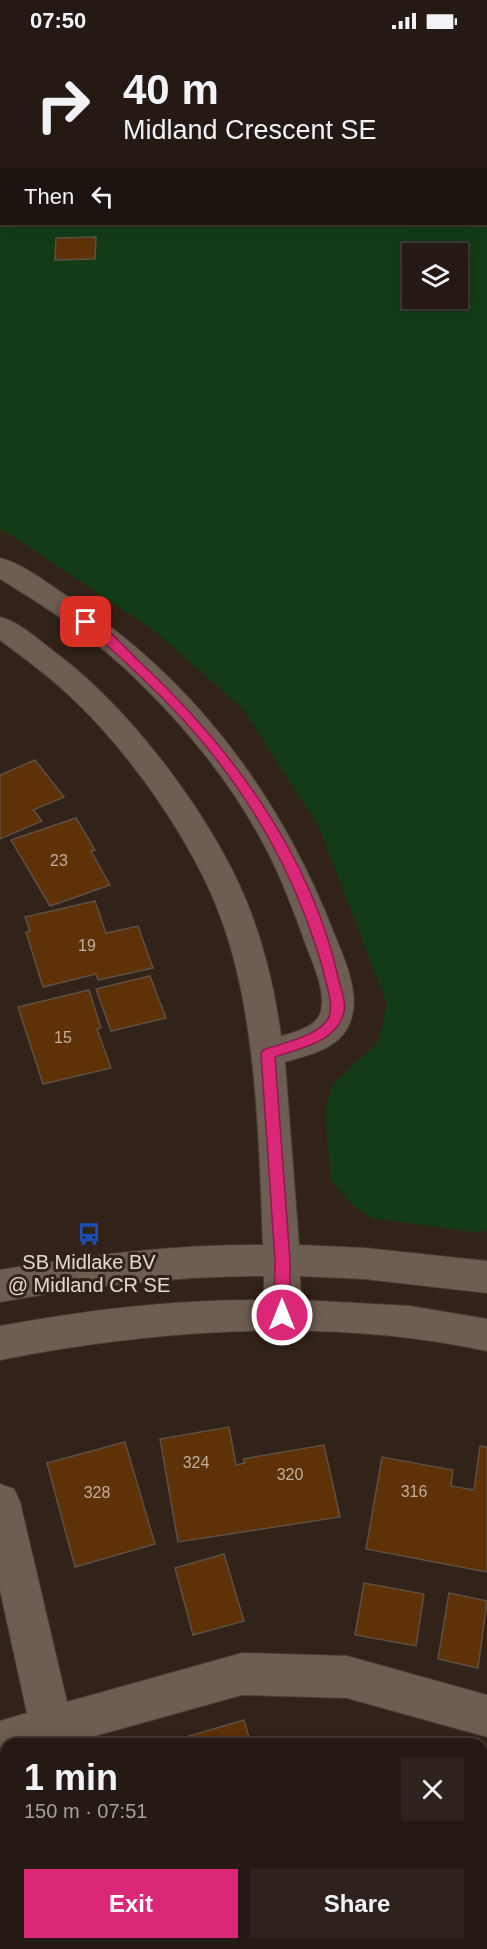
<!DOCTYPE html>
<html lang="en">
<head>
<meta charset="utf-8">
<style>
  :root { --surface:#251a13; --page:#2d231c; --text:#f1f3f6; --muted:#a3a1a0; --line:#423833; --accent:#db2777 }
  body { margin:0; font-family:Helvetica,sans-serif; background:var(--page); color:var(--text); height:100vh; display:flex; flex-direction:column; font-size:22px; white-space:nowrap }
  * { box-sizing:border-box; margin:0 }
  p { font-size:20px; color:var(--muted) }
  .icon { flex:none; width:33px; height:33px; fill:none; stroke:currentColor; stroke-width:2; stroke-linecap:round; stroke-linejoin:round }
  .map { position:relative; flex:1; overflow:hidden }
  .drawer { position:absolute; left:0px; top:1696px; width:488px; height:212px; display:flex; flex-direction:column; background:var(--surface); border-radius:18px 18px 0 0; box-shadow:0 3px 15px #0003,0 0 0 2px var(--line) }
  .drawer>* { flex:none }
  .top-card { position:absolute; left:0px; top:0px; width:488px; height:183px; box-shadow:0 3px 15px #0003,0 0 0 2px var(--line); background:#251a13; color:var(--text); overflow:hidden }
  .controls { position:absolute; left:402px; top:201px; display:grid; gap:12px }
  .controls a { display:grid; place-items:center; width:66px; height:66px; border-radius:0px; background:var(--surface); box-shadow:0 3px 15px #0003,0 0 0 2px var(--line); font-size:30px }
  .pin { position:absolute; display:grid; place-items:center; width:51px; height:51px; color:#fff; margin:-26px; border-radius:12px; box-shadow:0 3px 9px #0006 }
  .me { position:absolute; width:66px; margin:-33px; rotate:0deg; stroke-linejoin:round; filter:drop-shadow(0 0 4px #0008) }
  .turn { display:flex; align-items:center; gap:21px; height:126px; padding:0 24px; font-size:27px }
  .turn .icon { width:78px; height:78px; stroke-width:2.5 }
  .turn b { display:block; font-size:42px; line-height:51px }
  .then { display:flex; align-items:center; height:57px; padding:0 24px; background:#0003; gap:12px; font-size:22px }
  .round { display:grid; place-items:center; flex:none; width:63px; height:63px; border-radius:0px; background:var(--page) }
  .head { display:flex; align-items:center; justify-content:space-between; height:102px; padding:0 24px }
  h1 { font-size:36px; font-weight:700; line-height:45px }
  .cta { display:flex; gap:12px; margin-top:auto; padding:12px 24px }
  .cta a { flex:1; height:69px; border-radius:0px; background:var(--accent); color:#fff; font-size:24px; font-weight:700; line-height:69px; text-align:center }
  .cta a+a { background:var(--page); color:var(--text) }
  .status { display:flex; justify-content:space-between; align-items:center; height:42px; padding:0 30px; background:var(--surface); direction:ltr }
  .status svg { height:16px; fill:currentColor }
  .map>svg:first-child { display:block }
  .green { fill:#133c16; fill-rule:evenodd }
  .water { fill:#061415 }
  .building { fill:#5e3107; stroke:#5e4f44; stroke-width:1.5 }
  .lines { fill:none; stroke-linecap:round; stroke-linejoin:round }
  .minor-casing { stroke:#493d36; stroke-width:2 }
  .minor { fill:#6d5d52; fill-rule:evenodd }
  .route { fill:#db2777; stroke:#8e194d; stroke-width:1.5 }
  .labels { text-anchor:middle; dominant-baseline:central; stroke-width:6; stroke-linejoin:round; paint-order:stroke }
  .number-label { font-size:16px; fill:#c2afa0 }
  .poi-label { font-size:20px; fill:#e3d9d3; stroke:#312319 }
</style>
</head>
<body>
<div class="status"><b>07:50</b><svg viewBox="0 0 49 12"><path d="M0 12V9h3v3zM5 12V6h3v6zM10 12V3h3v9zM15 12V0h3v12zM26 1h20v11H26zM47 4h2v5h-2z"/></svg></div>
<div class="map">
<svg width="487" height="1907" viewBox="0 0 487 1907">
  <rect width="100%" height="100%" fill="#312319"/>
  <!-- green -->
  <path class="green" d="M0,91L2,182H486L487,137V1187L480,1191L371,1176L352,1163L331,1137L325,1069L333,1042L378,1000L387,962L319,785L243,667L156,590L11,493L0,488ZM412,212H458V256H412Z"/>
  <!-- water -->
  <path class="water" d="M0,0H487V137L486,2H2L1,91Z"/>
  <!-- building -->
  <path class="building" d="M96,195L95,217L55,218L56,196Z
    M35,718L64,755L33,768L42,779L0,797V733Z
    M76,776L95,808L91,809L110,843L50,864L11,798Z
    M95,859L106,891L138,884L153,926L98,938L96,932L43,945L26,890L30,889L25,875Z
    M150,934L166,976L111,989L96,947Z
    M89,948L101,986L97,987L111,1026L43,1042L18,965Z
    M229,1385L236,1423L245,1421L243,1417L324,1403L340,1475L178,1500L160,1397Z
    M125,1400L155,1502L75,1525L47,1421Z
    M480,1404L487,1405V1530L366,1507L382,1415L453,1428L451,1444L474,1448Z
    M224,1512L244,1579L193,1593L175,1526Z
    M364,1541L424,1552L416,1604L355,1593Z
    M449,1551L487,1559L478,1626L438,1617Z
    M244,1678L251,1702H180L179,1697Z
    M482,1721L487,1723V1792L482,1791Z
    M0,1785L6,1809V1814L0,1816Z
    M482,1809L487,1811V1907H430L431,1902H482Z
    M6,1838V1902H24L25,1907H0V1840Z
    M40,1902H118L104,1907H41Z
    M131,1902H200L185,1907H132Z
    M359,1902H421L420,1907H358Z"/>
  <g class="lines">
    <!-- minor casing -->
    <g class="minor-casing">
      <path id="minor" d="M0,516C24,522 47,541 67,554C191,634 278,750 332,886C344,917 366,959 345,990C332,1009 304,1014 285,1020L299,1203L365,1206L487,1219V1251L365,1237L300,1234L301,1258L410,1264L487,1277V1309C330,1275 157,1287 0,1318V1284C87,1268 175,1257 264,1258V1234C175,1234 87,1244 0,1260V1228C87,1213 174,1202 263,1203C259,1100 257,976 222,879C196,805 132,713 74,658C52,636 25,617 0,598V575C22,581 42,601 60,614C133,670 211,774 246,858C264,902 275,948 281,994C293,991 315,985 320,972C327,953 314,924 307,906C294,870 281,834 263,801C232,743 189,689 142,643C100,600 51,568 0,537Z
        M0,1442L14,1447L20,1460L67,1660L242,1611L347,1614L487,1653V1695L347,1656L242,1653L66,1702H6V1720L0,1721V1679L27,1671L0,1548Z"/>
    </g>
    <!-- minor -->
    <use href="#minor" class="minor"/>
  </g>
  <!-- route -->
  <path class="route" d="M86,576C106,582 124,605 139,619C229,703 311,812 338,935C340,944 347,960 344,970C337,1000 301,1006 275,1015L290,1218V1273L288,1278L282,1280L277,1278L274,1273L275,1218L261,1012L263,1008C282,1001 317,995 328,977C335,963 326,943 323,928C319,910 312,894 306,876C271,783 213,702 140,634C121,616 103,598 82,583L80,580Z"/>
  <!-- icons -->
  <defs>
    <g id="bus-bare" transform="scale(1.8)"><path d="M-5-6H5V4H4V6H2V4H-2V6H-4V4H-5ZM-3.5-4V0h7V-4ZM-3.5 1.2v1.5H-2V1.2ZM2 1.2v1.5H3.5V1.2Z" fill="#1a4fb4" stroke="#312319" stroke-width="2.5" paint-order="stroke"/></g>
  </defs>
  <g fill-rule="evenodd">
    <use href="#bus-bare" x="89" y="1192"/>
  </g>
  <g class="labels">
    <!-- number labels -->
    <g class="number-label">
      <text x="59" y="818">23</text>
      <text x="87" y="903">19</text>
      <text x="63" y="995">15</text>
      <text x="196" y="1420">324</text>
      <text x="290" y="1432">320</text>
      <text x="414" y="1449">316</text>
      <text x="97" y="1450">328</text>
    </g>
    <!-- poi labels -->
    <g class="poi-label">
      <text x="89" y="1220">SB Midlake BV<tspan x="89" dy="23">@ Midland CR SE</tspan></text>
    </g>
  </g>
</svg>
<div class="controls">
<a><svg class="icon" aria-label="layers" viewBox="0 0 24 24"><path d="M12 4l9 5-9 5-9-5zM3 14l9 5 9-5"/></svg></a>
</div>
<div class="pin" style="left:86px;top:580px;background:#d93025"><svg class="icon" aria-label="arrive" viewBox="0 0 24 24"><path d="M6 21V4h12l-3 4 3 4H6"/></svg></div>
<svg class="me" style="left:282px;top:1273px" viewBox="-20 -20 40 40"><circle r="17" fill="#db2777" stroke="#fff" stroke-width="3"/><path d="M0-11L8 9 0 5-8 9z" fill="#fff"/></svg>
<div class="top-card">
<div class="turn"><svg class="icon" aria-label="right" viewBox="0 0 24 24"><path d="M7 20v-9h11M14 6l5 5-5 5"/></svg><div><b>40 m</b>Midland Crescent SE</div></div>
<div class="then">Then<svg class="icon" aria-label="left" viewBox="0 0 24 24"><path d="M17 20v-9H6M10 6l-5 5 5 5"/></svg></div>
</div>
<section class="drawer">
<div class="head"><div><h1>1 min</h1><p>150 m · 07:51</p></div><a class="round"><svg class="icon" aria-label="close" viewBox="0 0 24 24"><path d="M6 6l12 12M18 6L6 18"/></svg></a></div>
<div class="cta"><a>Exit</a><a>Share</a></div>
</section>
</div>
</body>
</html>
